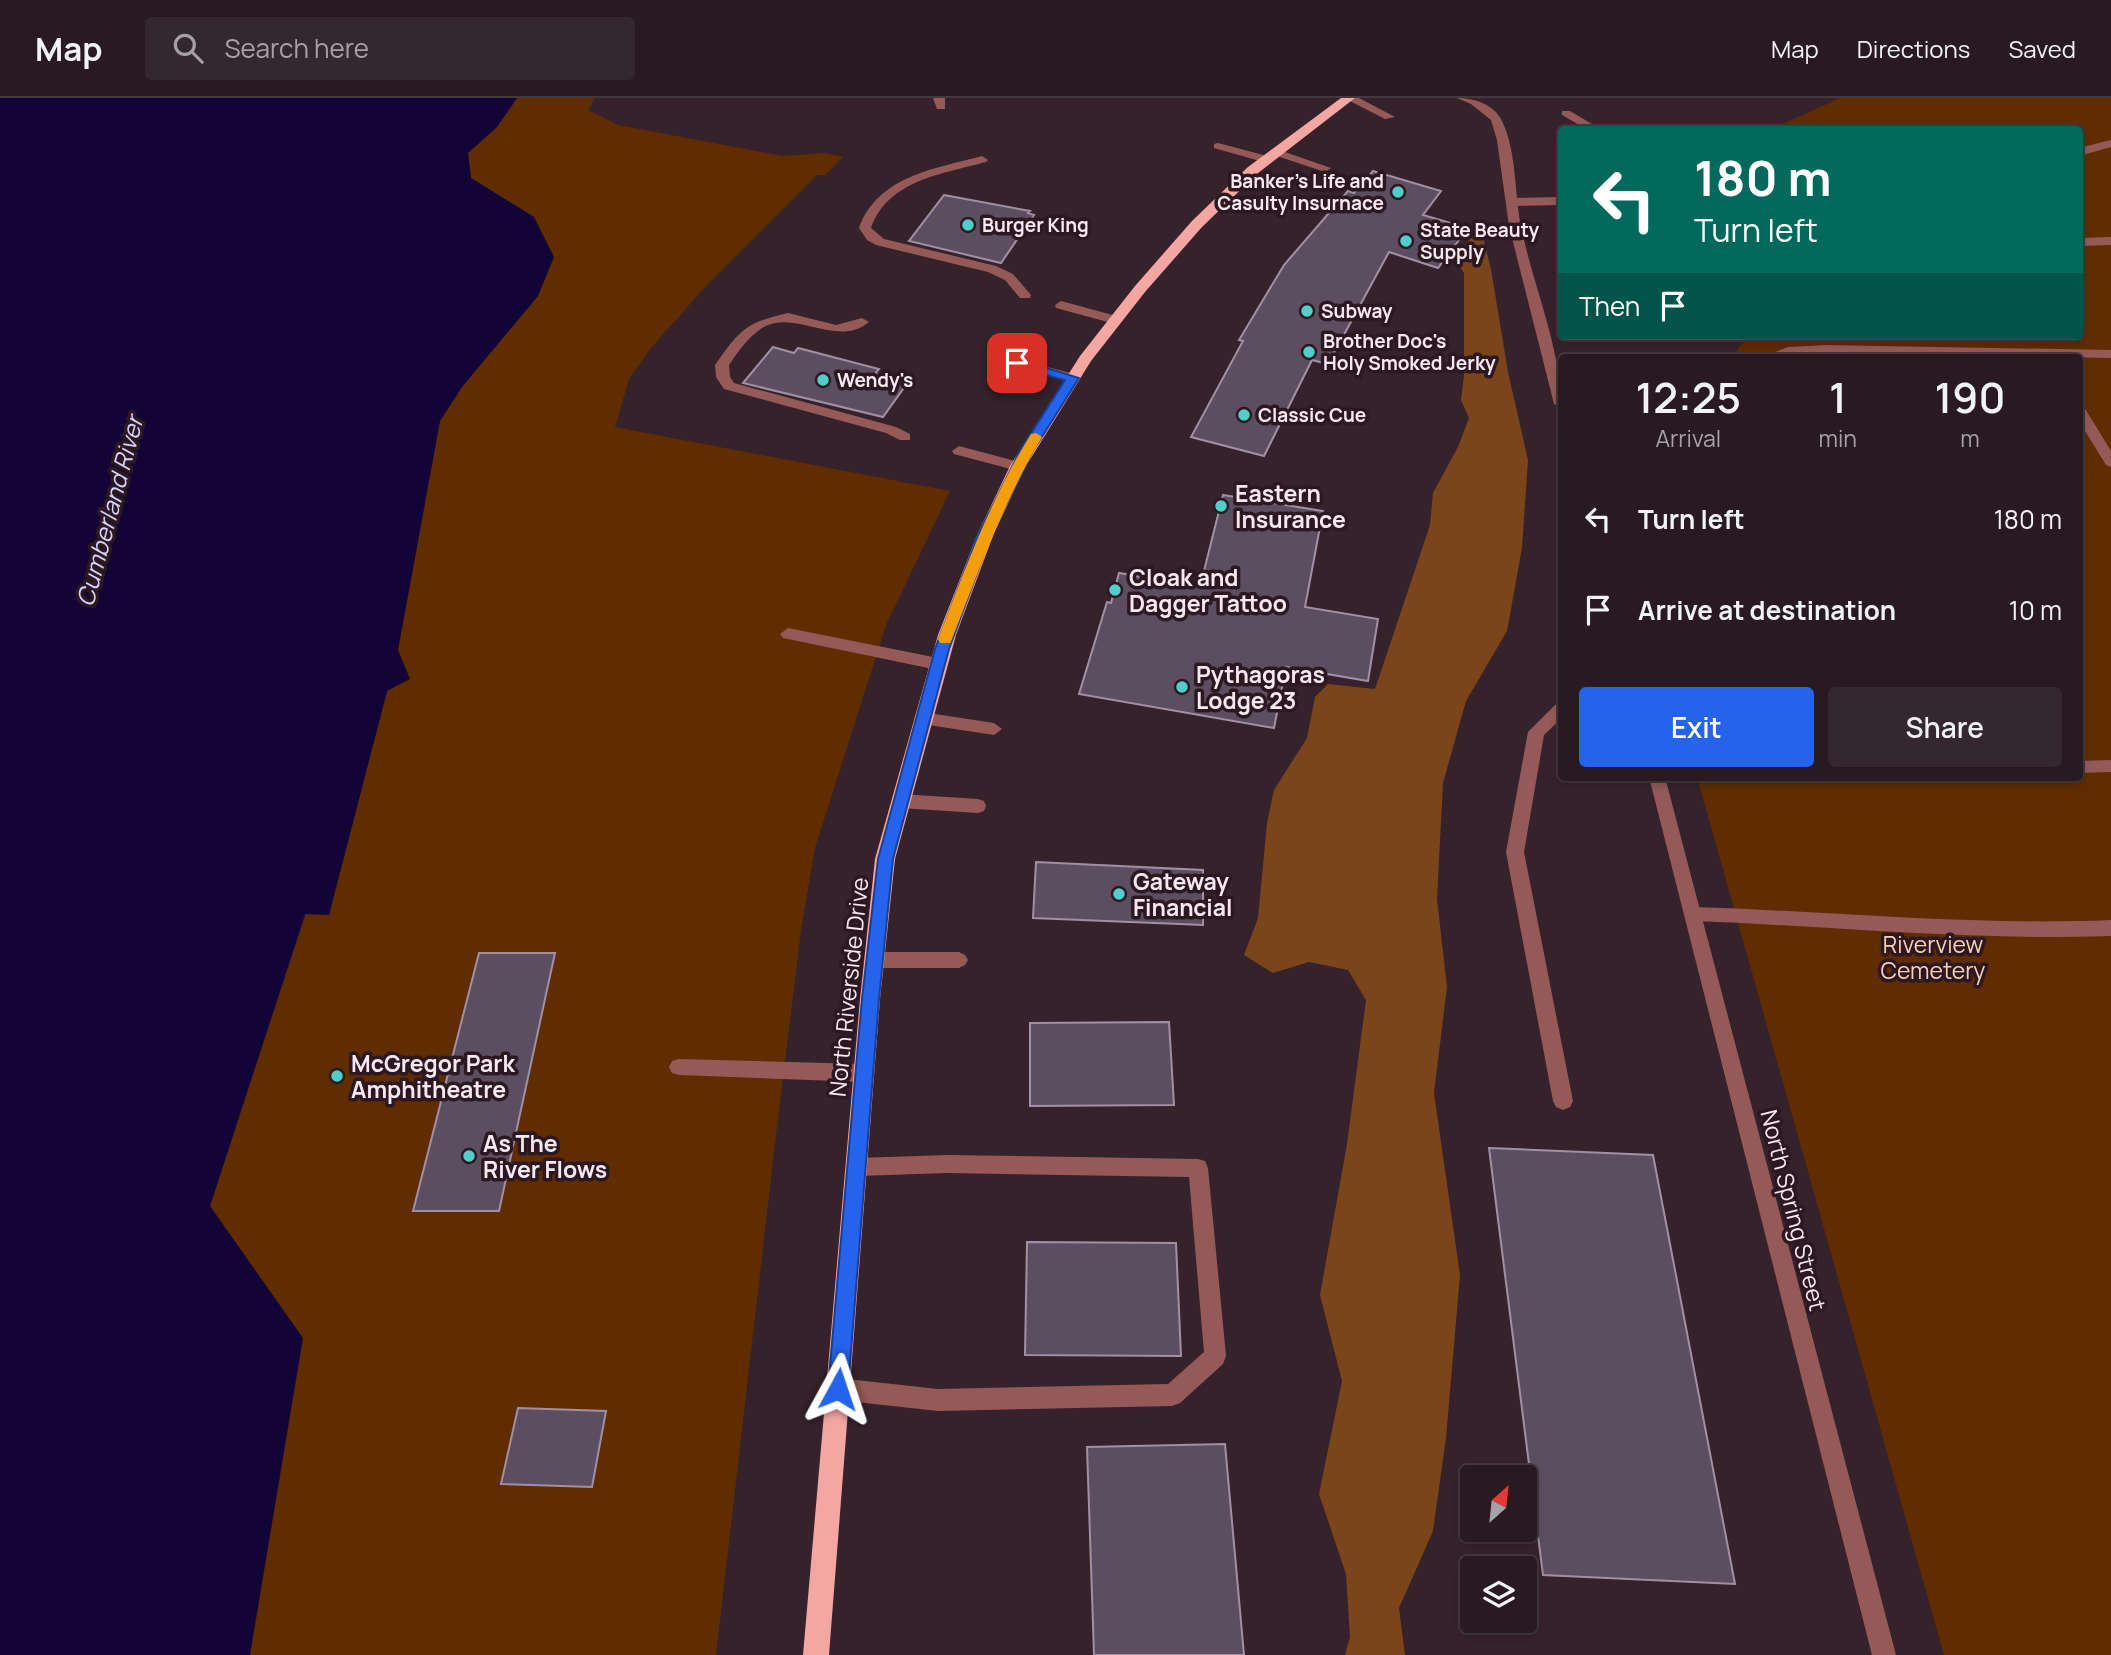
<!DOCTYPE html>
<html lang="en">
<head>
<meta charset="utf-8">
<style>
  :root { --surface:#281a20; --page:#34272d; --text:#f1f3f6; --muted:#a5a1a5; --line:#44383e; --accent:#2563eb }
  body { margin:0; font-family:Manrope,sans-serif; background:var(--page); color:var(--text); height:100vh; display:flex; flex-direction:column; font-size:26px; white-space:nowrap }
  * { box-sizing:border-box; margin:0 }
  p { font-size:23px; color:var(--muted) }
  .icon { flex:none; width:38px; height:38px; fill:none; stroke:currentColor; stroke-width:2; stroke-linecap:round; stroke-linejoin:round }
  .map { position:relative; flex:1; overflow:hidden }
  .panel { position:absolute; left:1558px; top:256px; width:525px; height:427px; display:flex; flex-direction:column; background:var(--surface); border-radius:7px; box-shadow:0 4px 10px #0003,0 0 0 2px var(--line) }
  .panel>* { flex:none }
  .top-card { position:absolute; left:1558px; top:28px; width:525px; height:214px; border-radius:7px; box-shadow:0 4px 10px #0003,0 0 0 2px var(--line); background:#00695c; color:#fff; overflow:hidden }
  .needle { width:46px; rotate:27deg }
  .buttons { position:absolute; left:1460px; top:1367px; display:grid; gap:14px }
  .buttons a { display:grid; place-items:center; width:77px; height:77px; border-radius:7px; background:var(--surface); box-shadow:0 4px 10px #0003,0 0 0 2px var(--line); font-size:35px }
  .pin { position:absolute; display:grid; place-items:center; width:60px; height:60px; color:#fff; margin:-30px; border-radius:14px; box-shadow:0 4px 10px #0006 }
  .me { position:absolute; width:77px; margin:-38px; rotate:5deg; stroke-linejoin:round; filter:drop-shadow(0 0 5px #0008) }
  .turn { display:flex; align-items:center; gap:24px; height:147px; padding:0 21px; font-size:32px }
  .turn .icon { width:91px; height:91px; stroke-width:2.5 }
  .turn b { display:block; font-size:49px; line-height:60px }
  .then { display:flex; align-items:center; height:66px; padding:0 21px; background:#0003; gap:14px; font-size:26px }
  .eta { display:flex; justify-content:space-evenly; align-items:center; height:119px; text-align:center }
  .eta b { font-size:42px; font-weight:600; line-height:49px }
  .primary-button { display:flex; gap:14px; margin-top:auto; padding:14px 21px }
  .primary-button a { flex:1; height:80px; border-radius:7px; background:var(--accent); color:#fff; font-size:28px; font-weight:600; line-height:80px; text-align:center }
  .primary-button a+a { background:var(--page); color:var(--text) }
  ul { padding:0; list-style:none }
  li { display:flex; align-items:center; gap:21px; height:91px; padding:0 21px }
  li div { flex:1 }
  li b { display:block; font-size:26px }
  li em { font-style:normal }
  header { display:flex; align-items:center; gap:42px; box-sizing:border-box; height:98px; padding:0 35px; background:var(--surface); border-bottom:2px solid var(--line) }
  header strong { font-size:33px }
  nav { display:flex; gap:38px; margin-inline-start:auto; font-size:24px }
  .search { width:490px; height:63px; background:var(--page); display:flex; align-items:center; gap:18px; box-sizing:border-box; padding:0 24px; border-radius:7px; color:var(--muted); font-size:26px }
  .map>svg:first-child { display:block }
  .green { fill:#5f2d00 }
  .forest { fill:#7b451c }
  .water { fill:#130437 }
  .building { fill:#5c4e60; stroke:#a190a5; stroke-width:2 }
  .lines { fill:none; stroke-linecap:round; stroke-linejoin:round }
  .service { fill:#955a57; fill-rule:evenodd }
  .minor { fill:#955a57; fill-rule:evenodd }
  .trunk { fill:#f4a6a2; fill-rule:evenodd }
  .route { fill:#2563eb; stroke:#184099; stroke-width:2 }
  .slow { fill:#f59e0b }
  .poi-dot { fill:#53cdc9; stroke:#2c1821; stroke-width:2.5 }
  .labels { text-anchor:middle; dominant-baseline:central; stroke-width:7; stroke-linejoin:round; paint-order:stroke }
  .far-poi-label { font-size:19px; font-weight:bold; fill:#f7e9ef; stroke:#2c1821; text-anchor:start }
  .poi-label { font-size:23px; font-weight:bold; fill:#f7e9ef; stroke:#2c1821; text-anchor:start }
  .park-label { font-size:23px; fill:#f8d0b6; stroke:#2c1821 }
  .street-label { font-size:23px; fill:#f7e9ef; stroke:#2c1821 }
  .water-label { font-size:24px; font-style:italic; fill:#d6d4fe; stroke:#2c1821 }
</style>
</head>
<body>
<header>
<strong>Map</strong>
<div class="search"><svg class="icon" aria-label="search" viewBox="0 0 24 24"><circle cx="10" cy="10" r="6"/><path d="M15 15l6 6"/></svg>Search here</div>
<nav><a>Map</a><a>Directions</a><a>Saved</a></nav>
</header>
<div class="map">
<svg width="2111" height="1557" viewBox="0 0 2111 1557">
  <rect width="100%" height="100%" fill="#36222b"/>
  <!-- green -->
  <path class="green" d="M517,0H595L588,12L618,27L782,58L825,55L843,59L825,77H817L705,189L651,250L629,281L615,329L950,393L886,527L815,750L801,832L775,1046L716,1557H250L258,1498L210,1108L306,816H329L398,552L440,323L462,289L534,119L471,80L468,55L497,29Z
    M1840,0H2111V1557H1944L1697,679H2079V259H1731L1749,238H2079V32L1772,31Z"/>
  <!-- forest -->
  <path class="forest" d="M1482,135L1491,171L1508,274L1528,362L1522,450L1507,533L1466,603L1443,685L1437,801L1447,889L1434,995L1460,1177L1446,1340L1433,1433L1399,1510L1405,1557H1345L1350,1539L1346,1476L1319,1396L1342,1283L1320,1197L1347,1046L1366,902L1348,872L1309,864L1273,875L1244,857L1258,820L1267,725L1274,692L1307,640L1315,599L1328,586L1375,591L1430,427L1433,395L1458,349L1469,320L1461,302L1464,277V175L1457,164C1462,151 1467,138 1482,135Z"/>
  <!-- water -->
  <path class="water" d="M0,0H517L497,29L468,55L471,80L534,119L554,159L538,198L462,289L440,323L398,552L410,581L387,593L329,817L305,816L210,1108L303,1240L250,1557H0Z"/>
  <!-- building -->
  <path class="building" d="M1373,73L1441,93L1423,117L1468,130L1438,170L1389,154L1328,266L1312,262L1264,358L1191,339L1243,243L1239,242L1284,167L1348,93L1354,95Z
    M944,97L1030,113L1028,115L1034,117L1001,165L909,143Z
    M773,249L794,255L798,250L879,271L875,276L908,284L883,319L743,285Z
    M1223,397L1323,413L1305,509L1378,521L1368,583L1286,569L1274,630L1079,596L1107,504L1111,505L1119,475L1200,489Z
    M1036,764L1203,772V827L1033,820Z
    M479,855H555L499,1113H413Z
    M1169,924L1174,1007L1030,1008V925Z
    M1489,1050L1653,1057L1735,1486L1543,1477Z
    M1027,1144L1176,1145L1181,1258L1025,1257Z
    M518,1310L606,1313L592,1389L501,1386Z
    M1225,1346L1244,1557H1094L1087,1349Z"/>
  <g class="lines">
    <!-- service -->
    <path class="service" d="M933,0H945V11H937Z
      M1344,0H1359L1395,19L1385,21Z
      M1562,13H1570L1602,32H1588L1562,17Z
      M2111,42V49L2079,58V50Z
      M1218,45L1271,59L1273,61L1267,65L1214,50V46Z
      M1271,52H1279L1331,70L1325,74L1271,56Z
      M982,58L988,62L986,64C942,76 888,82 871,130L884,141L996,168L1013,176L1031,197L1030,200H1020L1005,182L988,174L876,147L867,142L859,130C878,78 934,71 982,58Z
      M1561,99V107L1512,108L1506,104L1512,100Z
      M2111,139V147L2079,148V140Z
      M1061,203L1120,219L1122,222L1115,226L1056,210L1055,207Z
      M788,215L836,227L862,220L869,224C836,251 796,210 762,230C748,239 738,254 729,267L730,279L734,285L896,329L910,336V342H900L886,335L724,291L716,279L715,267C741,231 745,225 788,215Z
      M1826,247L2111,252V260L1826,255L1763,259L1788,249Z
      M1017,261L1078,277L1080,280L1073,284L1012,268V262Z
      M2079,308L2084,309L2111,353V369L2106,367L2079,323Z
      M959,348L1023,365L1025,368L1018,373L954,356L952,353Z
      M788,530L938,560L946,566L938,572L783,540L780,536Z
      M1561,605V621L1544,637L1524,754L1573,1003L1570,1009L1563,1012L1556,1009L1553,1003L1506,754L1528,634L1555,607Z
      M922,614L994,625L1002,631L994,637L922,626L914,620Z
      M2111,662V674L2079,675V663Z
      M900,696L978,701L984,703L986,708L984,713L978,715L900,710L894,708L892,703L894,698Z
      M1693,809C1832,813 1972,828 2111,822V838C1972,843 1832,828 1693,823L1687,821L1684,816L1687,811Z
      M875,854H959L965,857L968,862L965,867L959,870H875L869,867L866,862L869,857Z
      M679,961L864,966L871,969L874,975L871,981L864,984L679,977L672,975L669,969L672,963Z
      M948,1057L1198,1061L1205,1063L1208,1070L1226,1258L1223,1266L1180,1305L1172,1308L938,1313L838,1302L830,1299L827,1291L830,1283L838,1280L938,1291L1168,1286L1204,1254L1189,1079L948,1075L857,1078L850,1076L847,1069L850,1062L857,1060Z"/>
    <!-- minor -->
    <path class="minor" d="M1457,0C1474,0 1494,6 1502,23C1517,54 1514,94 1521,128C1533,189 1561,248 1561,310L1554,306L1509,128L1497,42L1491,22L1471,6Z
      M1649,679H1665L1896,1557H1872Z"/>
    <!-- trunk -->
    <path class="trunk" d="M1341,0H1355L1258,75L1202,129L1145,194L1091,263L1026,368L994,435L956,537L895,761L880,901L829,1557H803L860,901L875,761L938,537L978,435L1010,368L1080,258L1135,188L1192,123L1248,69Z"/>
  </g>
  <!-- route -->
  <path class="route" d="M1017,261L1079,280L1033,353L992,435L949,551L893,761L879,901L848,1291L845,1298L838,1301L831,1298L828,1291L862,901L878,761L935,551L979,435L1020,353L1065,282L1013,268V262Z"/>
  <!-- slow -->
  <path class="slow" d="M1036,335L1042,339C1004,403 979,472 952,541L950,545H940L938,541C965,471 991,400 1031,336Z"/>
  <!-- markers -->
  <g class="poi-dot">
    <circle cx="1398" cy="94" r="7"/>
    <circle cx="968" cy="127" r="7"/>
    <circle cx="1406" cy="143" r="7"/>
    <circle cx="1307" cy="213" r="7"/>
    <circle cx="1309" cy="254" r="7"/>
    <circle cx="823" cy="282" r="7"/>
    <circle cx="1244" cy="317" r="7"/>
    <circle cx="1221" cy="408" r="7"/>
    <circle cx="1115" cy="492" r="7"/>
    <circle cx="1182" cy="589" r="7"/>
    <circle cx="1119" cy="796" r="7"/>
    <circle cx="337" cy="978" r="7"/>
    <circle cx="469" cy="1058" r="7"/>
  </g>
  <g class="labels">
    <!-- far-poi labels -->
    <g class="far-poi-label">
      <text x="1384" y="83" text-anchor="end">Banker's Life and<tspan x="1384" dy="22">Casulty Insurnace</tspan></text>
      <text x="982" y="127">Burger King</text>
      <text x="1420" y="132">State Beauty<tspan x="1420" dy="22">Supply</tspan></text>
      <text x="1321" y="213">Subway</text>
      <text x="1323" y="243">Brother Doc's<tspan x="1323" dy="22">Holy Smoked Jerky</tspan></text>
      <text x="837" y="282">Wendy's</text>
      <text x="1258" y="317">Classic Cue</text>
    </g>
    <!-- poi labels -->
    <g class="poi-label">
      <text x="1235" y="395">Eastern<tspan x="1235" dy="26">Insurance</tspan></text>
      <text x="1129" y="479">Cloak and<tspan x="1129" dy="26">Dagger Tattoo</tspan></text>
      <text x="1196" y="576">Pythagoras<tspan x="1196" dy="26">Lodge 23</tspan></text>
      <text x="1133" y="783">Gateway<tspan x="1133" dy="26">Financial</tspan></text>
      <text x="351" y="965">McGregor Park<tspan x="351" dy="26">Amphitheatre</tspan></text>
      <text x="483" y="1045">As The<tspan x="483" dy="26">River Flows</tspan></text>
    </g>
    <!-- park labels -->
    <g class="park-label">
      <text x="1933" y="846">Riverview<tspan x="1933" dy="26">Cemetery</tspan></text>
    </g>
    <!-- street labels -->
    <g class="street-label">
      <text transform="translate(848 889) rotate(-84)">North Riverside Drive</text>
      <text transform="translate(1794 1112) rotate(76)">North Spring Street</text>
    </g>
    <!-- water labels -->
    <g class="water-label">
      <text transform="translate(109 413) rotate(-75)">Cumberland River</text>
    </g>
  </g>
</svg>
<div class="buttons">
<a><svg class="needle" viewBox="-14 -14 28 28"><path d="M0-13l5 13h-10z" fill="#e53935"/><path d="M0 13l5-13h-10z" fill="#a5a1a5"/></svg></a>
<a><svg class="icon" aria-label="layers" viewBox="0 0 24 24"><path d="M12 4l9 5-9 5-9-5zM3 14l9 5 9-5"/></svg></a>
</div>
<div class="pin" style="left:1017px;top:265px;background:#d93025"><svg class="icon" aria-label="arrive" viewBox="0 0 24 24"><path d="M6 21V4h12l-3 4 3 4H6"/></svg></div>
<svg class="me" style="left:838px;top:1291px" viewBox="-20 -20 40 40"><path d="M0-17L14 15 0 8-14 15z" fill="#2563eb" stroke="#fff" stroke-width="4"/></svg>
<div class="top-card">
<div class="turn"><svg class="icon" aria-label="left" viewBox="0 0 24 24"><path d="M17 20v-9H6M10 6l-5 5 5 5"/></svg><div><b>180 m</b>Turn left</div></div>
<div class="then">Then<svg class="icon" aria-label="arrive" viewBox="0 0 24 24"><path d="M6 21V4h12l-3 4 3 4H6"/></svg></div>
</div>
<section class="panel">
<div class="eta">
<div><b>12:25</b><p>Arrival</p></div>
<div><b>1</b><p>min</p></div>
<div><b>190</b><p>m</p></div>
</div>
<ul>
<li><svg class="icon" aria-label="left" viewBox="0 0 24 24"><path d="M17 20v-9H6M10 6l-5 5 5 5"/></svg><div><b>Turn left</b></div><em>180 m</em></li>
<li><svg class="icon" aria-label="arrive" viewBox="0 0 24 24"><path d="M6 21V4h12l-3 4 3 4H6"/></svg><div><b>Arrive at destination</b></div><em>10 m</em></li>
</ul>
<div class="primary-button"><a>Exit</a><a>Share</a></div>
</section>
</div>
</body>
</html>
